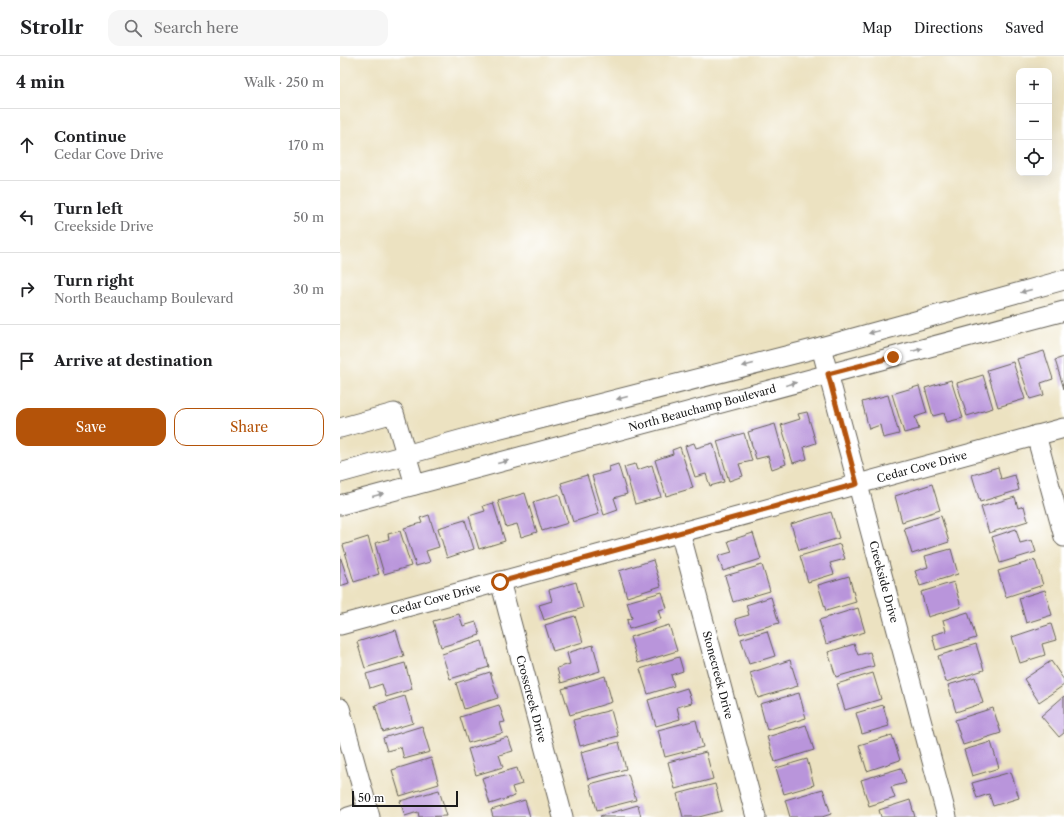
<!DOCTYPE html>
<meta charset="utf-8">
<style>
body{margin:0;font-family:"Libre Caslon Text",serif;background:#f6f6f6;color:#202124}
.controls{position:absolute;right:12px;top:12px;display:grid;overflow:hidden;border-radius:8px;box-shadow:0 4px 16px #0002}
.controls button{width:36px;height:36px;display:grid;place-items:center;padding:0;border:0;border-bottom:1px solid #e0e0e0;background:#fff;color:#202124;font:20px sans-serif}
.scale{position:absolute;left:12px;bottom:10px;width:106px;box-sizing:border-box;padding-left:4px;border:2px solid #1c1c1c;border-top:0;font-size:11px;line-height:14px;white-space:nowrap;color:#1c1c1c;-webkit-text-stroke:3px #fff;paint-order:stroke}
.stop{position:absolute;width:12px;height:12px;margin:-9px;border:3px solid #b45309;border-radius:50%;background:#fff}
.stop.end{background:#b45309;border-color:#fff;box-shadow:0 1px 4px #0008}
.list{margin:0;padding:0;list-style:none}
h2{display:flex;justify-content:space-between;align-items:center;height:52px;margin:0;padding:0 16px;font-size:17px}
h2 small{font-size:13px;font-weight:400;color:#757577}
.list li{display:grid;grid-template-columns:26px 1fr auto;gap:12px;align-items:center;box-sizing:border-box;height:72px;padding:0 16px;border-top:1px solid #e0e0e0}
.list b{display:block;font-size:15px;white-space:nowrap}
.list p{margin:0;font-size:13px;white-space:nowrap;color:#757577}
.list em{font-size:13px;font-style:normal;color:#757577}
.actions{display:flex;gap:8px;padding:12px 16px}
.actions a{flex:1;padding:9px 0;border:1px solid #b45309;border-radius:12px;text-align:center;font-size:14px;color:#b45309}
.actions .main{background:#b45309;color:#fff}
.icon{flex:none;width:22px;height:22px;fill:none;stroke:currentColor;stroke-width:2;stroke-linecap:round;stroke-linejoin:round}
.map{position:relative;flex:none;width:724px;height:761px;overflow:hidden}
header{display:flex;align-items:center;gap:24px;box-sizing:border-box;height:56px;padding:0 20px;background:#fff;border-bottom:1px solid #e0e0e0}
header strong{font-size:19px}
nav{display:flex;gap:22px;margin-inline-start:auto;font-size:14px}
.search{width:280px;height:36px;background:#f6f6f6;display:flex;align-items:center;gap:10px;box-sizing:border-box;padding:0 14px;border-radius:12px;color:#757577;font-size:15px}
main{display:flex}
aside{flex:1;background:#fff}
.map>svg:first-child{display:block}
</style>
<header>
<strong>Strollr</strong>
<div class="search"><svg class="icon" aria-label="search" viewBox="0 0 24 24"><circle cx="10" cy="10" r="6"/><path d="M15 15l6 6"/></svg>Search here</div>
<nav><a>Map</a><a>Directions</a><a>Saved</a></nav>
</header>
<main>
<aside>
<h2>4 min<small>Walk · 250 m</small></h2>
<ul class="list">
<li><svg class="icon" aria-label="ahead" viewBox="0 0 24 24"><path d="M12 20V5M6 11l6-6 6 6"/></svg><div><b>Continue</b><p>Cedar Cove Drive</p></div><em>170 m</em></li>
<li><svg class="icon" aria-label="left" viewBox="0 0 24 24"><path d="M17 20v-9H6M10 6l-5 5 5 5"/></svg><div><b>Turn left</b><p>Creekside Drive</p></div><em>50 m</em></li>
<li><svg class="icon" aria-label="right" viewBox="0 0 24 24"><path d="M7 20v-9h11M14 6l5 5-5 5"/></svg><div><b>Turn right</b><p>North Beauchamp Boulevard</p></div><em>30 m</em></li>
<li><svg class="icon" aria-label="arrive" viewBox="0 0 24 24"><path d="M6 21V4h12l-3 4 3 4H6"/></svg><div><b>Arrive at destination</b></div></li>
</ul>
<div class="actions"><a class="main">Save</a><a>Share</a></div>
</aside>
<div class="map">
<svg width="724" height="761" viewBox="0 0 724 761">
<rect width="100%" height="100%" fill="#fff"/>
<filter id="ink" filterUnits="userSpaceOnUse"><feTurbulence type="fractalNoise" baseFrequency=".025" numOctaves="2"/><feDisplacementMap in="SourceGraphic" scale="8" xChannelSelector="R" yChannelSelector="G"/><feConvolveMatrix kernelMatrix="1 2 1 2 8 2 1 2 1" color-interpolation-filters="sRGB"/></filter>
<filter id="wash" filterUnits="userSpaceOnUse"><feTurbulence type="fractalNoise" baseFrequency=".012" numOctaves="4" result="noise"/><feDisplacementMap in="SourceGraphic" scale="16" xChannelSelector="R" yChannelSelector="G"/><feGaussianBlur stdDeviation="0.9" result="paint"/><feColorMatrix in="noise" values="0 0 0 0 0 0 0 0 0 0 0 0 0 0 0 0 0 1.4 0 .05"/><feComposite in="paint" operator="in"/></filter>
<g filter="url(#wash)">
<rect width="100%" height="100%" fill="#ece2c1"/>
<g id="blocks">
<g fill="#b995db">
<path d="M 704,295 L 713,323 L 701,327 L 704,339 L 690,343 L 677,303 Z"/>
<path d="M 724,301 L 724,333 L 715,304 Z"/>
<path d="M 673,306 L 685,343 L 658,351 L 647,314 Z"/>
<path d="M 643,319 L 653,352 L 627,360 L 617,327 Z"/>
<path d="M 611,324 L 623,362 L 607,366 L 604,357 L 593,360 L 585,332 Z"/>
<path d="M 579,330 L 587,357 L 575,361 L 579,373 L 564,377 L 552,338 Z"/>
<path d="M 548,339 L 559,378 L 543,382 L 540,369 L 529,373 L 522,346 Z"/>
<path d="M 467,356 L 476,387 L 464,391 L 467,403 L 453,407 L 441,369 L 460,363 L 458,358 Z"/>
<path d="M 435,368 L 446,408 L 432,413 L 428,400 L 416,403 L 408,376 Z"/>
<path d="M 404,377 L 412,405 L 399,408 L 403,420 L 389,425 L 377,385 Z"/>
<path d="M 354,387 L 356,392 L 373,387 L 384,426 L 370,430 L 366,418 L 355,421 L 345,390 Z"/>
<path d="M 340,391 L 353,432 L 326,440 L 315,404 L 333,398 L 332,394 Z"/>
<path d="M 278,408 L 287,438 L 274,442 L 278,454 L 264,459 L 252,420 L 270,415 L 269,411 Z"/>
<path d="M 295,408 L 297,414 L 312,409 L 321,441 L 295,448 L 284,411 Z"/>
<path d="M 658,411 L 661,423 L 675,419 L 679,434 L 640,446 L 632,419 Z"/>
<path d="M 247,419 L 259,458 L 233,466 L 221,427 Z"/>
<path d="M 592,428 L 600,454 L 562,466 L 555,440 Z"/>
<path d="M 185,437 L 197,476 L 181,481 L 177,468 L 166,471 L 158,445 Z"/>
<path d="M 219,438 L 228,467 L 202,475 L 193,446 Z"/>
<path d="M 675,441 L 678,452 L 684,450 L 688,465 L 649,477 L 641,451 Z"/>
<path d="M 153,447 L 165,485 L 139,493 L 129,460 L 145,455 L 143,450 Z"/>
<path d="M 491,456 L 499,482 L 459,494 L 451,468 Z"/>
<path d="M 89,459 L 99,491 L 86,495 L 90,506 L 76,510 L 64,472 L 82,467 L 80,462 Z"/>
<path d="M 601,460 L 609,486 L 572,498 L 564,472 Z"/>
<path d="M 125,464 L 134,493 L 107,502 L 98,472 Z"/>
<path d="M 676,473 L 680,487 L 692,484 L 696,496 L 660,507 L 652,481 Z"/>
<path d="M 60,475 L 71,510 L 44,518 L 35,487 L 49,483 L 48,478 Z"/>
<path d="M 413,477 L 421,503 L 383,515 L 378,500 L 392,496 L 388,485 Z"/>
<path d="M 28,481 L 39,518 L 14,526 L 3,489 Z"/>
<path d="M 500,488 L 505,503 L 490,507 L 494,518 L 468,526 L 460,500 Z"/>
<path d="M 611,493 L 618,518 L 580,530 L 575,515 L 588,511 L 585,500 Z"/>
<path d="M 0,500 L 9,527 L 0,530 Z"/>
<path d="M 313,504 L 321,530 L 287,541 L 279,515 Z"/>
<path d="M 695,504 L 703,529 L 666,541 L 658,515 Z"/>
<path d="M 422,509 L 430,535 L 393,546 L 385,520 Z"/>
<path d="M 509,520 L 516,546 L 486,555 L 478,529 Z"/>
<path d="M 236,526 L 243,552 L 204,564 L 199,549 L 212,545 L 209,534 Z"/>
<path d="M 614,526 L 621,551 L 588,561 L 581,536 Z"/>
<path d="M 705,534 L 712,559 L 686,567 L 679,542 Z"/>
<path d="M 322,536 L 327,552 L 318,554 L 321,563 L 289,573 L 287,564 L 292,562 L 287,546 Z"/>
<path d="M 431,541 L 439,567 L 400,578 L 395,563 L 409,559 L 406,549 Z"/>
<path d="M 518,552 L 525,576 L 486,588 L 479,564 Z"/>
<path d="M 628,556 L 636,582 L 596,594 L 592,579 L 606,575 L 603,564 Z"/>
<path d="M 119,558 L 123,570 L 136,566 L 140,579 L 101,591 L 93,565 Z"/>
<path d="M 235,560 L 243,586 L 213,595 L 205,569 Z"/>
<path d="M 711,568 L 716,584 L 702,588 L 705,599 L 680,607 L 672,581 Z"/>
<path d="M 329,569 L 337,595 L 298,607 L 290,581 Z"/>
<path d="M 56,574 L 64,600 L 25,612 L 17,586 Z"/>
<path d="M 427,575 L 435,600 L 409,608 L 401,583 Z"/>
<path d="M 142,585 L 149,611 L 110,623 L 102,598 Z"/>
<path d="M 514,588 L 518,599 L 530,596 L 534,610 L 496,621 L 488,596 Z"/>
<path d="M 636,588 L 644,614 L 606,626 L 598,600 Z"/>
<path d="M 253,589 L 260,615 L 221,627 L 217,612 L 230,608 L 227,597 Z"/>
<path d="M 339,601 L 343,615 L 331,619 L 334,630 L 308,638 L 300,613 Z"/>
<path d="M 450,604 L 458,630 L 418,642 L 410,617 Z"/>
<path d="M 711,605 L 724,624 L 724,629 L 699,646 L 684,623 Z"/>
<path d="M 65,607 L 72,633 L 46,641 L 42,628 L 30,632 L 26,618 Z"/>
<path d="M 150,616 L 158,642 L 124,653 L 116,627 Z"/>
<path d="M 533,617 L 541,643 L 505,654 L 497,628 Z"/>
<path d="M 265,620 L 272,646 L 230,659 L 222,633 Z"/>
<path d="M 635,621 L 643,647 L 616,656 L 608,629 Z"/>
<path d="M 347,632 L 352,647 L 337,651 L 340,663 L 316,670 L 308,644 Z"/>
<path d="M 459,637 L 466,662 L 427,674 L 420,648 Z"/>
<path d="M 65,640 L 73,667 L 43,676 L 35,649 Z"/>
<path d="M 724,640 L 724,677 L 719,681 L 701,660 Z"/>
<path d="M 159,649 L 165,666 L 160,667 L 163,677 L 128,687 L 120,661 Z"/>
<path d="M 543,649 L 549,670 L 522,678 L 516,657 Z"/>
<path d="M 653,652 L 661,677 L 623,689 L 615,664 Z"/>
<path d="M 271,654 L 278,680 L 240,690 L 233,664 Z"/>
<path d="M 356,664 L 363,691 L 325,701 L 318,674 Z"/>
<path d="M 466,669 L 474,694 L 435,706 L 427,681 Z"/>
<path d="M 82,670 L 90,696 L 64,703 L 61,691 L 47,695 L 43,682 Z"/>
<path d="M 552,679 L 560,704 L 527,715 L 519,689 Z"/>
<path d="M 168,681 L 173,695 L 159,699 L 163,711 L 136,719 L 128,693 Z"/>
<path d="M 279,686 L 286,713 L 248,723 L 241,696 Z"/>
<path d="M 651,686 L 659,712 L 632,720 L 624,694 Z"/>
<path d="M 366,696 L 373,723 L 335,733 L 328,706 Z"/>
<path d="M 91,702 L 99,728 L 60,740 L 52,714 Z"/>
<path d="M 467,703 L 474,729 L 444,738 L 436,712 Z"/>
<path d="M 177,712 L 182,728 L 172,731 L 175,740 L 150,748 L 142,722 Z"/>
<path d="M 561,712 L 566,727 L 551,731 L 555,742 L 529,750 L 521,724 Z"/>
<path d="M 671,716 L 679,742 L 653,750 L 649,738 L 637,742 L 632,727 Z"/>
<path d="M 288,718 L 296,744 L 257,754 L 250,728 Z"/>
<path d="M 375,728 L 382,755 L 359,761 L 343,761 L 337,738 Z"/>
<path d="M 483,733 L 491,758 L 482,761 L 450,761 L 445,744 Z"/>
<path d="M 99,734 L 107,760 L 79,761 L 78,756 L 65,760 L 60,745 Z"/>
<path d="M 185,744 L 190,761 L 153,761 L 151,754 Z"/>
<path d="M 570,744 L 575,761 L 541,761 L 539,754 Z"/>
<path d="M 298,749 L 301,761 L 261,761 L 260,760 Z"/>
</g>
</g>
</g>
<g filter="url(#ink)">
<use href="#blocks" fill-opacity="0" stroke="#656156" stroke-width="1"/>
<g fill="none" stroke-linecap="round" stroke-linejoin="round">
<defs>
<g id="minor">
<path id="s1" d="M 481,291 L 607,761"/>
<path d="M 0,372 L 54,357 L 75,429"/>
<path d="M 696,379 L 724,481"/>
<path d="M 0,417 L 145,377 L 481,291 L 724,224"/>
<path id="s2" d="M 0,449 L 724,255"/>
<path id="s3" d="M 340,476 L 416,761"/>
<path id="s4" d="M 160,525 L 223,761"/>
<path id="s5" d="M 0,569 L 724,372"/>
<path d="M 0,652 L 30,761"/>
<path d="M 8,761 L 28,755"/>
</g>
</defs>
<use href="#minor" stroke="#656156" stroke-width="21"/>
<use href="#minor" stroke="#fff" stroke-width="19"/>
</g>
<defs><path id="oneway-solid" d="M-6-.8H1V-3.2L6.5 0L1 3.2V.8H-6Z"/></defs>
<g fill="#999">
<use href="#oneway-solid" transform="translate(686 235) rotate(165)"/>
<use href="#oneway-solid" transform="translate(534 276) rotate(165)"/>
<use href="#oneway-solid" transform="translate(577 294) rotate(-15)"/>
<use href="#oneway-solid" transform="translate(408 309) rotate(166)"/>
<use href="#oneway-solid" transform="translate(451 328) rotate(-15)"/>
<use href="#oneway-solid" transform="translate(282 342) rotate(166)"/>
<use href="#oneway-solid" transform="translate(163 406) rotate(-15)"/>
<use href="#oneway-solid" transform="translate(38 439) rotate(-14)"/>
</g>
</g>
<g fill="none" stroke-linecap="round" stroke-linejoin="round" filter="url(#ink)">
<path stroke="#b45309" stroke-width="5" d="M 160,526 L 517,428 L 488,318 L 553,301"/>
</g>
<g text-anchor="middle" stroke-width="4" stroke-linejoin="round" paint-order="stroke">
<g font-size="11" fill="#1c1c1c" stroke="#fff">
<text dy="4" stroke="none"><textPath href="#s2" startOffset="375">North Beauchamp Boulevard</textPath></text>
<text dy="4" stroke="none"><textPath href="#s5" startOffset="603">Cedar Cove Drive</textPath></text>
<text dy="4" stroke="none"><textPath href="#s1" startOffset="243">Creekside Drive</textPath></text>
<text dy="4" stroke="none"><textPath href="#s5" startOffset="99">Cedar Cove Drive</textPath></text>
<text dy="4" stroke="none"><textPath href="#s3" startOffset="148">Stonecreek Drive</textPath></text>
<text dy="4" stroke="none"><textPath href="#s4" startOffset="122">Crosscreek Drive</textPath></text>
</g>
</g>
</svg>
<div class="controls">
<button>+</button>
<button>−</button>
<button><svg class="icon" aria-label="locate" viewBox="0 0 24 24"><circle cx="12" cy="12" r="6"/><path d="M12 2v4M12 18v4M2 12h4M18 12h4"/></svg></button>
</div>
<div class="scale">50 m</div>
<div class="stop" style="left:160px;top:526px"></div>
<div class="stop end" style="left:553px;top:301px"></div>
</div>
</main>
